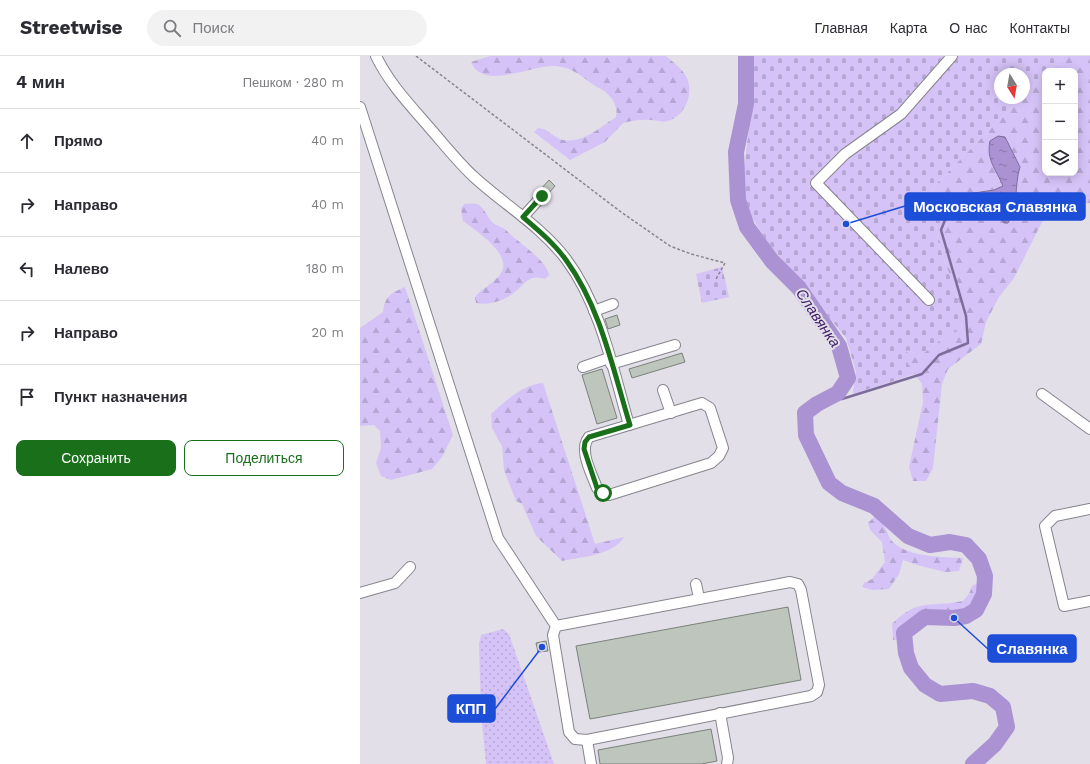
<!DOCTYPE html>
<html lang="ru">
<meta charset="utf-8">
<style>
body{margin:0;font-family:"Work Sans",sans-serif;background:#f2f2f3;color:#2b2b33}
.controls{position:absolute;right:12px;top:12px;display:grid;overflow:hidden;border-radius:8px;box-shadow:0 2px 10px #0003}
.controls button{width:36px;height:36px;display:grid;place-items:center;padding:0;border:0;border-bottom:1px solid #e1e1e2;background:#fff;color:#2b2b33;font:20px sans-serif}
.compass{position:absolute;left:634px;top:12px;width:36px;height:36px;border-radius:50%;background:#fff;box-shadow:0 2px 10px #0003;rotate:169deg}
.stop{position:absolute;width:12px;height:12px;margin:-9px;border:3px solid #1a701a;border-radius:50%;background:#fff}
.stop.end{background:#1a701a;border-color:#fff;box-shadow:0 1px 4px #0008}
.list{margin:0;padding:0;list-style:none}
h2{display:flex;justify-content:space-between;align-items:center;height:52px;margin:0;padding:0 16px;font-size:17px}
h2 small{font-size:13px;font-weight:400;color:#7c7c81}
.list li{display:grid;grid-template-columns:26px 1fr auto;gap:12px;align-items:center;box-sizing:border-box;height:64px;padding:0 16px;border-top:1px solid #e1e1e2}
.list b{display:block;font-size:15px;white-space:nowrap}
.list em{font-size:13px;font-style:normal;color:#7c7c81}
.actions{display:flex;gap:8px;padding:12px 16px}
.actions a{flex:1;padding:9px 0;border:1px solid #1a701a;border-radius:8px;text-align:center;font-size:14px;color:#1a701a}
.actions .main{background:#1a701a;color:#fff}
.icon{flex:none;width:22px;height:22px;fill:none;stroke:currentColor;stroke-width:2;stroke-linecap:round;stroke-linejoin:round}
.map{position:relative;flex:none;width:730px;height:708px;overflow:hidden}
header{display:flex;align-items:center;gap:24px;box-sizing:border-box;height:56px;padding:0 20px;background:#fff;border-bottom:1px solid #e1e1e2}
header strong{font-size:19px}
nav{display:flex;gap:22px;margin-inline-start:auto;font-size:14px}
.search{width:280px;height:36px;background:#f2f2f3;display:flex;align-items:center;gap:10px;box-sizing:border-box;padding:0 14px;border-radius:22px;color:#7c7c81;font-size:15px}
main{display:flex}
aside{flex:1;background:#fff}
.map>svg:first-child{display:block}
</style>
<header>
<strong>Streetwise</strong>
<div class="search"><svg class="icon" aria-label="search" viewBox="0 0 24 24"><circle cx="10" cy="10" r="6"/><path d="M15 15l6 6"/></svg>Поиск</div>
<nav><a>Главная</a><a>Карта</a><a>О нас</a><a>Контакты</a></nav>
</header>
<main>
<aside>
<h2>4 мин<small>Пешком · 280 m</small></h2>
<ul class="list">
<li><svg class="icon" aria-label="ahead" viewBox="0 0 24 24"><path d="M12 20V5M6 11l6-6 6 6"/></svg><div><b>Прямо</b></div><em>40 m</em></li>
<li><svg class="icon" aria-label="right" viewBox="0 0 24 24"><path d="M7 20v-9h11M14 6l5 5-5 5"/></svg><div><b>Направо</b></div><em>40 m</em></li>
<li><svg class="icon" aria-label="left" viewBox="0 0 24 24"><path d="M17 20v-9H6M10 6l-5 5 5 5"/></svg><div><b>Налево</b></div><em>180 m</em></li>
<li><svg class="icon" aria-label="right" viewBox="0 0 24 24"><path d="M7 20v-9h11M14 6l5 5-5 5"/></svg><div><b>Направо</b></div><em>20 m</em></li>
<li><svg class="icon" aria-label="arrive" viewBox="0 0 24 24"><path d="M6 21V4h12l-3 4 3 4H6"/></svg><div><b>Пункт назначения</b></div></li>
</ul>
<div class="actions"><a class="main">Сохранить</a><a>Поделиться</a></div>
</aside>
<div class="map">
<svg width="730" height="708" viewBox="0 0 730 708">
<defs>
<pattern id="grass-dots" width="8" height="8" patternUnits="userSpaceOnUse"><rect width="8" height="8" fill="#d5c3f7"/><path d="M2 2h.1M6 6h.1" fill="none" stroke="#b6a6d3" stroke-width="1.8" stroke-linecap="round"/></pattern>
<pattern id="forest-firs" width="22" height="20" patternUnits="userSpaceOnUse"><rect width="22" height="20" fill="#d5c3f7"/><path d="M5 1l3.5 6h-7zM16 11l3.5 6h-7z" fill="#b6a6d3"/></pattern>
<pattern id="cemetery-stones" width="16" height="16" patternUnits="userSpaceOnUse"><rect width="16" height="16" fill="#d5c3f7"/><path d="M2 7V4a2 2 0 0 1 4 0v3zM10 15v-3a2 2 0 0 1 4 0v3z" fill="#b6a6d3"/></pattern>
<pattern id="water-ripples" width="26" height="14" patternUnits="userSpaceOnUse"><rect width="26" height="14" fill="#aa92d3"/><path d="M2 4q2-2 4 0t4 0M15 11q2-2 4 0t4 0" fill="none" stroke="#8976aa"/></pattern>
</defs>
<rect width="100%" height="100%" fill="#e2dfe8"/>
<path fill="url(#grass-dots)" d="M 143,573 L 149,578 L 194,708 L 126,708 L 121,657 L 119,588 L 121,579 Z"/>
<g fill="url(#forest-firs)" fill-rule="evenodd">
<path d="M 130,0 L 306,0 C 314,7 322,12 327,22 C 334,38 325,60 308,65 C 302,67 297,64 290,64 C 281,63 271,65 263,67 L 245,86 L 210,104 L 174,76 L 178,72 C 188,73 191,79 200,83 C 221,90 240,71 256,61 C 259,49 250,38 239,32 C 221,22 218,13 196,10 C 172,8 123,36 111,6 Z"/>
<path d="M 703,0 L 730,0 L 730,147 L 703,151 L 682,166 L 654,222 L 639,241 L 626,266 L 621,288 L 588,313 L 582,328 L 573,412 L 566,425 L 553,425 L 549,411 L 563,346 L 562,328 L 542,300 L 548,294 L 560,300 L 579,285 L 601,273 L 603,258 L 578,186 L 572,132 L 661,42 L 664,42 L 664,39 L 685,18 L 685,117 L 715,117 L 715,15 L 688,15 ZM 645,81 L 660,111 L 656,122 L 657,138 L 651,163 L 644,167 L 629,149 L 611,143 L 588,159 L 619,135 L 634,134 L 643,130 L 639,119 Z"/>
<path d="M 104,148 C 108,148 113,147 117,148 C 124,151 128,162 133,167 C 137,170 143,171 147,175 C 158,187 186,203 189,219 L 185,223 C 169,218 166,227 155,236 C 146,244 128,250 116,247 L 115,241 C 121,233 131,229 138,221 C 158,201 116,175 103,165 L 101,153 Z"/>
<path d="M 45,231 L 93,379 L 82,401 L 72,413 L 31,424 L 21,420 L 16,407 L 21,392 L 20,375 L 14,369 L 0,370 L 0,272 L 23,256 C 25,240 31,237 45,231 Z"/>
<path d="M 183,327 L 235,488 L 264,481 C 254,499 221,501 202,505 L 176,480 L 162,448 L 156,445 L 144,414 L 142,390 L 132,372 L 131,358 C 146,345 163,328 183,327 Z"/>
<path d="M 515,460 C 528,469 526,480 534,487 C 549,501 584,501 603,502 L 599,515 L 585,516 L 557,509 L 543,504 L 539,518 L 529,533 L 512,534 L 502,531 L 504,527 L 512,523 L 525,506 L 522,486 L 510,474 L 508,467 Z"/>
<path d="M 618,527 L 620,536 L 612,550 L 596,558 L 575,556 L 555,561 L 542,574 L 542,583 L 533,584 L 532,568 C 559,541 570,552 603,545 L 609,538 L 612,530 Z"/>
</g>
<g fill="url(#cemetery-stones)">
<path d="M 389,0 L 703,0 L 688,15 L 685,15 L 685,18 L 664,39 L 664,18 L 640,18 L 640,42 L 661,42 L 572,132 L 578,186 L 603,258 L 601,273 L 579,285 L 560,300 L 548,294 L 543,300 L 555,318 L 493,338 L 496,316 L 486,282 L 406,184 L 386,152 L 383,120 L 391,56 Z"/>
<path d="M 362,211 L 369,241 L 342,247 L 336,218 Z"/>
</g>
<path fill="url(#water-ripples)" stroke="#7d6c9a" d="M 638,80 L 645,81 L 660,111 C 654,129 659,151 648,167 L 644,167 L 629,149 L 611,143 L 587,159 L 588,149 L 600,139 L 634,134 L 643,130 C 636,113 626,104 630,85 Z"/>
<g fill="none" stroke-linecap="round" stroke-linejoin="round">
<path stroke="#7d6c9a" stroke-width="2.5" d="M 472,340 L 482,343 L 562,318 L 579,299 L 608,287 L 606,260 L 581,174 L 587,159"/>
<path stroke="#aa92d3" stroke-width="16" d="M 386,0 L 386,48 L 376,96 L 378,144 L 387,171 L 412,205 L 439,232 L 479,290 L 488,322 L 478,337 L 457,348 L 445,357 L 446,379 L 469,427 L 482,437 L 514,450 L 548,480 L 570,489 L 590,486 L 606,489 L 619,503 L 625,520 L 624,538 L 616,554 L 606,560 L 594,562 L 565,561 L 544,577 L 546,597 L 551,612 L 565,629 L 580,638 L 613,635 L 630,640 L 643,651 L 647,671 L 635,688 L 613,708"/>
</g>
<g fill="#bec5bd" stroke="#7a817a">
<path d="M 189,124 L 195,130 L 188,138 L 184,134 L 180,134 Z"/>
<path d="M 257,259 L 260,269 L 248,273 L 245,263 Z"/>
<path d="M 322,297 L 325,306 L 272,322 L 269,313 Z"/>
<path d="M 242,313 L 257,362 L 237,368 L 222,319 Z"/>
<path d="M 428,551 L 441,624 L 230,663 L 216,590 Z"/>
<path d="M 186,585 L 188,595 L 178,596 L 176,587 Z"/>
<path d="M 351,673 L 357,705 L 341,708 L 240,708 L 238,694 Z"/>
</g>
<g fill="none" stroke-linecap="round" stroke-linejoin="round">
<defs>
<g id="minor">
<path d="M 16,0 C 29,27 49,48 68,70 C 83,87 97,105 113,120 C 143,148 180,169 206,203 C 241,250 253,314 269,369"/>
<path d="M 0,51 L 138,482 L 196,570 L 193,579 L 209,676 L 215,683 L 227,684 L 451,640 L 457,636 L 459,629 L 441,534 L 438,528 L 430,526 L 196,570"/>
<path d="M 163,161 L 182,140"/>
<path d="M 569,244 L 456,127 L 485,98 L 541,58 L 592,0"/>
<path d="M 234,255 L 253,248"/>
<path d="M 251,308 L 315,289"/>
<path d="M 223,311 L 249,302"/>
<path d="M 303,334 L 311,357"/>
<path d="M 682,338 L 730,373"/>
<path d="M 342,347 L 350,352 L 363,392 L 359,400 L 351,407 L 249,439 L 237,432 C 232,418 218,394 229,381 Z"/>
<path d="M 730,453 L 695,460 L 685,470 L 704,550 L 730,545"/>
<path d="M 336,528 L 339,542"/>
<path d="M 0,537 L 35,527 L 50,511"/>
<path d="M 360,657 L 368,702 L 367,708"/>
<path d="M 227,684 L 231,708"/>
</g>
</defs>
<use href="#minor" stroke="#86848c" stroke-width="12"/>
<path stroke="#88858c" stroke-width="1.5" stroke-dasharray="3 2" stroke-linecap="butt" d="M 56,0 L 261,156 L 310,190 L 331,198 L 365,207 L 356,223"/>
<use href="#minor" stroke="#fff" stroke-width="10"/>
</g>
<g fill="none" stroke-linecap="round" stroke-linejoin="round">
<path stroke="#1a701a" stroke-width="5" d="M 182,140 L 163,161 C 178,174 194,187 206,204 C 241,252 253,314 270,369 L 229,381 L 225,386 L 224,393 L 237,432 L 243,437"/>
</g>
<g text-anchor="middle" stroke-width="4" stroke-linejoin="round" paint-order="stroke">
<g font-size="15" font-style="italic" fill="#3e1a66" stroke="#e2dfe8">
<text transform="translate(458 262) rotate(56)" y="5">Славянка</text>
</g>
</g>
<path fill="none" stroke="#1d4ed8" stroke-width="1.5" d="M486 168L545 150M594 562L628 593M182 591L135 653"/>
<g fill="#1d4ed8" stroke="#e2dfe8" stroke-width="1.5">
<circle cx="486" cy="168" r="4"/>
<circle cx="594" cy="562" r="4"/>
<circle cx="182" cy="591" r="4"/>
</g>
<g fill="#1d4ed8" stroke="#1d4ed8" stroke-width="1.5">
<rect x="545" y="137" width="180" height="27" rx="4"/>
<rect x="628" y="579" width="88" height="27" rx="4"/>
<rect x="88" y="639" width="47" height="27" rx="4"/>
</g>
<g font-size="15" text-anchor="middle" font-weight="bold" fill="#fff">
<text x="635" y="156">Московская Славянка</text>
<text x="672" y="598">Славянка</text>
<text x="111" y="658">КПП</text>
</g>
</svg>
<div class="controls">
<button>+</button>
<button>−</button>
<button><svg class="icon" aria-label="layers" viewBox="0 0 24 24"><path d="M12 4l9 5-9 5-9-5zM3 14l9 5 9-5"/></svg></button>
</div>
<svg class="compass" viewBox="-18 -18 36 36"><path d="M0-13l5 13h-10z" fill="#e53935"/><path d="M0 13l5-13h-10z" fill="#7c7c81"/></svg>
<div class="stop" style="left:243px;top:437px"></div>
<div class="stop end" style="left:182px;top:140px"></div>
</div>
</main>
